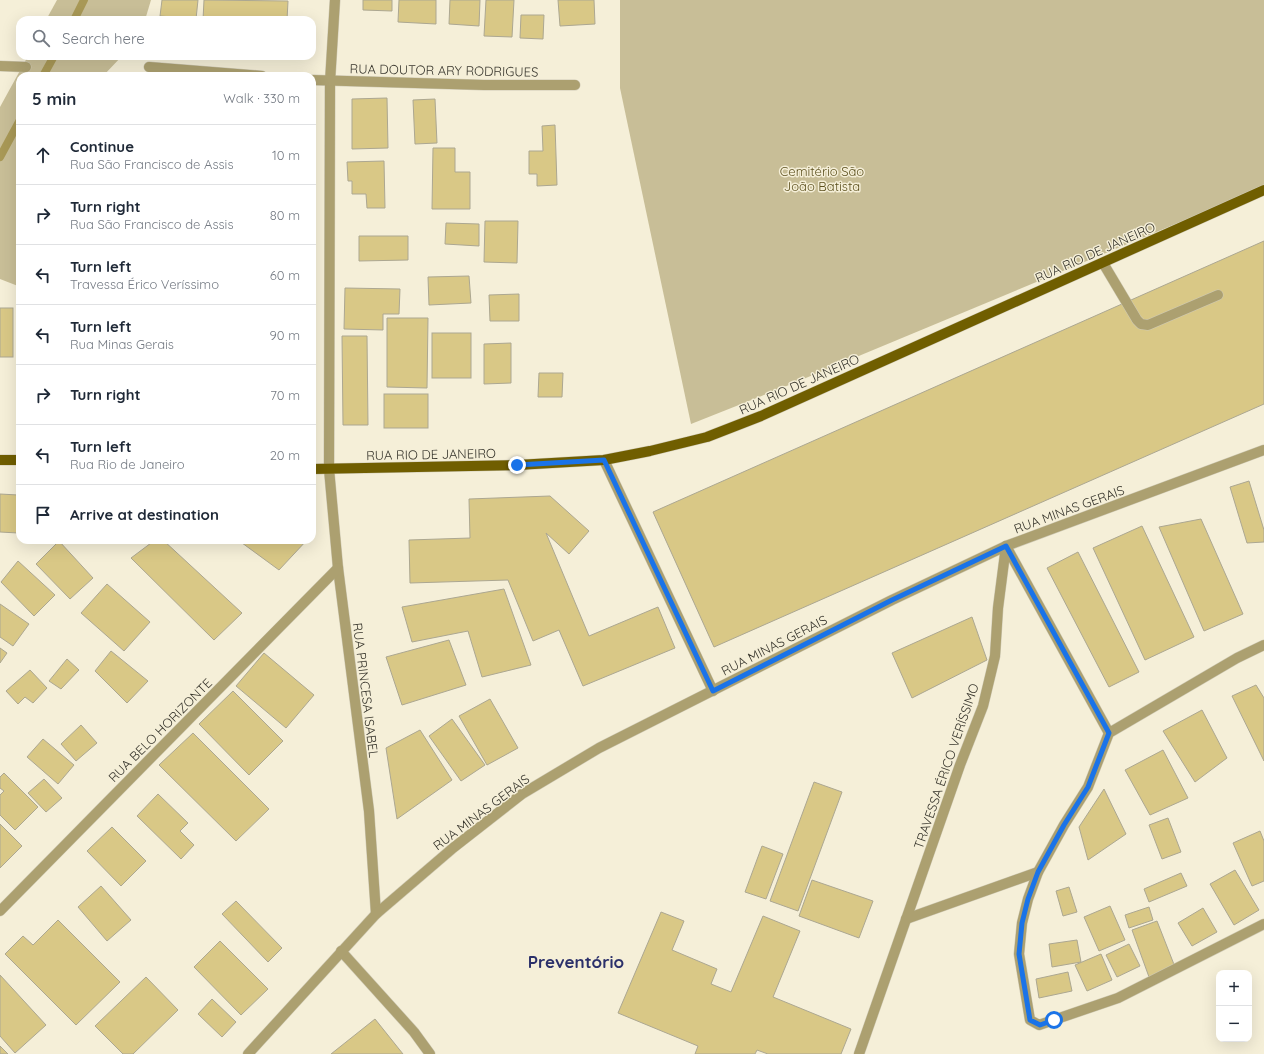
<!DOCTYPE html>
<meta charset="utf-8">
<style>
body{margin:0;font-family:Quicksand,sans-serif;background:#f2f2f3;color:#1f2937}
.controls{position:absolute;right:12px;bottom:12px;display:grid;overflow:hidden;border-radius:8px;box-shadow:0 4px 16px #0002}
.controls button{width:36px;height:36px;display:grid;place-items:center;padding:0;border:0;border-bottom:1px solid #e0e1e3;background:#fff;color:#1f2937;font:20px sans-serif}
.stop{position:absolute;width:12px;height:12px;margin:-9px;border:3px solid #1a73e8;border-radius:50%;background:#fff}
.stop.end{background:#1a73e8;border-color:#fff;box-shadow:0 1px 4px #0008}
.list{margin:0;padding:0;list-style:none}
h2{display:flex;justify-content:space-between;align-items:center;height:52px;margin:0;padding:0 16px;font-size:17px}
h2 small{font-size:13px;font-weight:400;color:#747a83}
.list li{display:grid;grid-template-columns:26px 1fr auto;gap:12px;align-items:center;box-sizing:border-box;height:60px;padding:0 16px;border-top:1px solid #e0e1e3}
.list b{display:block;font-size:15px;white-space:nowrap}
.list p{margin:0;font-size:13px;white-space:nowrap;color:#747a83}
.list em{font-size:13px;font-style:normal;color:#747a83}
.icon{flex:none;width:22px;height:22px;fill:none;stroke:currentColor;stroke-width:2;stroke-linecap:round;stroke-linejoin:round}
.map{position:relative;flex:none;width:1264px;height:1054px;overflow:hidden}
.search{position:absolute;background:#fff;box-shadow:0 4px 16px #0002;left:16px;top:16px;width:300px;height:44px;display:flex;align-items:center;gap:10px;box-sizing:border-box;padding:0 14px;border-radius:12px;color:#747a83;font-size:15px}
.panel{position:absolute;background:#fff;box-shadow:0 4px 16px #0002;left:16px;top:72px;width:300px;height:472px;border-radius:12px}
.map>svg:first-child{display:block}
</style>
<div class="map">
<svg width="1264" height="1054" viewBox="0 0 1264 1054">
<rect width="100%" height="100%" fill="#f5efd8"/>
<g fill="#c8be97">
<path d="M 57,0 L 151,0 L 145,20 L 46,20 Z"/>
<path d="M 620,0 L 1264,0 L 1264,185 L 1226,203 L 789,385 L 691,424 L 620,88 Z"/>
<path d="M 28,56 L 122,56 L 103,76 L 20,76 L 20,286 L 18,286 L 0,279 L 0,107 Z"/>
</g>
<g fill="none" stroke-linecap="round" stroke-linejoin="round">
<g stroke="#a89856" stroke-width="8">
<path d="M 74,20 L 84,0"/>
<path d="M 43,76 L 54,56"/>
<path d="M 0,157 L 20,120"/>
</g>
</g>
<g fill="#d9c886" stroke="#aca791">
<path d="M 162,0 L 198,0 L 196,19 L 160,16 Z"/>
<path d="M 204,0 L 288,1 L 287,20 L 203,20 Z"/>
<path d="M 363,0 L 392,0 L 392,11 L 363,10 Z"/>
<path d="M 399,0 L 436,0 L 436,24 L 398,22 Z"/>
<path d="M 450,0 L 480,0 L 479,26 L 449,24 Z"/>
<path d="M 486,0 L 514,0 L 512,37 L 484,36 Z"/>
<path d="M 558,0 L 594,0 L 595,24 L 560,26 Z"/>
<path d="M 521,15 L 544,15 L 543,39 L 520,38 Z"/>
<path d="M 387,98 L 388,148 L 352,149 L 352,99 Z"/>
<path d="M 435,99 L 437,143 L 415,144 L 413,100 Z"/>
<path d="M 555,125 L 557,185 L 537,186 L 537,174 L 529,174 L 529,151 L 543,151 L 542,126 Z"/>
<path d="M 433,148 L 455,148 L 455,172 L 470,172 L 470,209 L 432,209 Z"/>
<path d="M 384,161 L 385,208 L 367,208 L 366,194 L 352,194 L 352,181 L 348,181 L 347,162 Z"/>
<path d="M 485,221 L 518,221 L 517,263 L 484,262 Z"/>
<path d="M 446,223 L 479,224 L 479,246 L 445,244 Z"/>
<path d="M 359,236 L 408,236 L 408,260 L 359,261 Z"/>
<path d="M 1264,241 L 1264,404 L 714,647 L 653,512 Z"/>
<path d="M 469,276 L 471,303 L 429,305 L 428,277 Z"/>
<path d="M 345,288 L 400,289 L 399,314 L 383,314 L 383,330 L 344,329 Z"/>
<path d="M 519,294 L 519,321 L 490,321 L 489,295 Z"/>
<rect x="0" y="308" width="13" height="49"/>
<path d="M 387,318 L 428,318 L 427,388 L 387,387 Z"/>
<rect x="432" y="333" width="39" height="45"/>
<path d="M 342,336 L 367,336 L 368,425 L 343,425 Z"/>
<path d="M 511,343 L 511,383 L 484,384 L 484,344 Z"/>
<path d="M 539,373 L 563,373 L 562,397 L 538,397 Z"/>
<rect x="384" y="394" width="44" height="34"/>
<path d="M 312,480 L 315,480 L 315,532 L 312,535 Z"/>
<path d="M 1249,481 L 1264,530 L 1264,542 L 1247,543 L 1230,487 Z"/>
<path d="M 0,494 L 18,495 L 18,533 L 0,532 Z"/>
<path d="M 550,496 L 589,531 L 569,554 L 546,533 L 589,636 L 658,607 L 675,648 L 583,686 L 559,630 L 533,641 L 508,580 L 410,583 L 409,540 L 470,538 L 469,499 Z"/>
<path d="M 1201,519 L 1243,614 L 1204,631 L 1159,527 Z"/>
<path d="M 1142,526 L 1194,637 L 1145,660 L 1093,548 Z"/>
<path d="M 155,540 L 163,540 L 242,613 L 214,640 L 131,558 Z"/>
<path d="M 238,540 L 307,540 L 279,570 Z"/>
<path d="M 59,541 L 93,578 L 70,599 L 36,564 Z"/>
<path d="M 1078,552 L 1139,672 L 1109,687 L 1047,568 Z"/>
<path d="M 18,561 L 55,595 L 34,616 L 1,582 Z"/>
<path d="M 107,584 L 150,622 L 124,651 L 81,613 Z"/>
<path d="M 504,589 L 531,665 L 482,677 L 468,631 L 412,642 L 402,607 Z"/>
<path d="M 0,604 L 29,624 L 13,646 L 0,637 Z"/>
<path d="M 972,617 L 987,660 L 912,698 L 892,653 Z"/>
<path d="M 449,640 L 466,685 L 402,705 L 386,657 Z"/>
<path d="M 0,648 L 7,653 L 0,663 Z"/>
<path d="M 111,651 L 148,681 L 127,703 L 95,671 Z"/>
<path d="M 264,653 L 314,695 L 286,728 L 236,686 Z"/>
<path d="M 67,659 L 79,670 L 61,689 L 49,681 Z"/>
<path d="M 30,670 L 47,688 L 33,703 L 25,697 L 18,704 L 6,691 Z"/>
<path d="M 1256,685 L 1264,698 L 1264,761 L 1232,696 Z"/>
<path d="M 233,691 L 283,741 L 249,775 L 199,724 Z"/>
<path d="M 490,699 L 518,748 L 487,765 L 459,716 Z"/>
<path d="M 1202,710 L 1227,758 L 1195,782 L 1163,731 Z"/>
<path d="M 452,719 L 485,765 L 461,781 L 429,736 Z"/>
<path d="M 81,725 L 97,743 L 76,761 L 61,744 Z"/>
<path d="M 420,730 L 452,780 L 397,819 L 386,748 Z"/>
<path d="M 193,733 L 269,809 L 236,841 L 159,765 Z"/>
<path d="M 43,739 L 74,765 L 58,784 L 27,757 Z"/>
<path d="M 1163,750 L 1188,798 L 1150,815 L 1125,770 Z"/>
<path d="M 4,773 L 38,807 L 15,830 L 0,815 L 0,795 L 4,791 L 0,788 L 0,777 Z"/>
<path d="M 44,779 L 62,798 L 46,812 L 28,793 Z"/>
<path d="M 814,782 L 842,792 L 798,911 L 770,901 Z"/>
<path d="M 1104,789 L 1126,834 L 1088,860 L 1079,827 Z"/>
<path d="M 158,794 L 188,823 L 180,831 L 194,845 L 181,859 L 137,816 Z"/>
<path d="M 1168,818 L 1181,852 L 1162,859 L 1149,825 Z"/>
<path d="M 0,824 L 22,846 L 0,868 Z"/>
<path d="M 112,827 L 146,861 L 121,886 L 87,851 Z"/>
<path d="M 1260,831 L 1264,841 L 1264,881 L 1252,886 L 1233,843 Z"/>
<path d="M 762,846 L 783,854 L 766,899 L 745,892 Z"/>
<path d="M 1235,870 L 1259,910 L 1234,925 L 1210,884 Z"/>
<path d="M 1181,873 L 1187,886 L 1149,902 L 1144,889 Z"/>
<path d="M 812,880 L 873,901 L 859,938 L 799,916 Z"/>
<path d="M 101,886 L 131,920 L 107,941 L 78,907 Z"/>
<path d="M 1069,887 L 1077,912 L 1063,916 L 1056,891 Z"/>
<path d="M 236,901 L 282,948 L 268,962 L 222,914 Z"/>
<path d="M 1110,906 L 1125,940 L 1099,951 L 1084,917 Z"/>
<path d="M 1149,907 L 1153,920 L 1129,928 L 1125,915 Z"/>
<path d="M 1203,908 L 1217,932 L 1192,946 L 1178,923 Z"/>
<path d="M 661,912 L 684,921 L 672,950 L 717,969 L 711,984 L 731,992 L 763,916 L 800,931 L 773,997 L 851,1029 L 841,1054 L 768,1054 L 757,1050 L 755,1054 L 695,1054 L 698,1046 L 618,1013 Z"/>
<path d="M 58,920 L 120,982 L 76,1025 L 5,954 L 23,936 L 33,945 Z"/>
<path d="M 1157,921 L 1175,967 L 1149,977 L 1132,930 Z"/>
<path d="M 1077,940 L 1081,962 L 1052,967 L 1049,944 Z"/>
<path d="M 220,941 L 268,989 L 241,1015 L 194,967 Z"/>
<path d="M 1129,944 L 1140,966 L 1117,977 L 1106,955 Z"/>
<path d="M 1101,954 L 1112,980 L 1087,991 L 1075,965 Z"/>
<path d="M 1068,972 L 1072,991 L 1039,998 L 1036,979 Z"/>
<path d="M 0,975 L 46,1025 L 15,1053 L 0,1036 Z"/>
<path d="M 146,977 L 178,1010 L 133,1054 L 123,1054 L 95,1026 Z"/>
<path d="M 212,999 L 236,1022 L 222,1037 L 198,1014 Z"/>
<path d="M 375,1019 L 403,1054 L 331,1054 Z"/>
<path d="M 0,1046 L 8,1054 L 0,1054 Z"/>
</g>
<g fill="none" stroke-linecap="round" stroke-linejoin="round">
<defs>
<g id="minor">
<path d="M 335,0 L 330,82 L 329,469 L 338,568 L 369,811 L 376,914"/>
<path d="M 0,66 L 26,67"/>
<path d="M 149,67 L 262,76"/>
<path d="M 312,80 L 484,85 L 575,85"/>
<path d="M 1103,263 L 1137,320 L 1141,324 L 1148,325 L 1218,295"/>
<path d="M 604,460 L 713,691"/>
<path d="M 1006,546 L 1109,733"/>
<path d="M 1264,645 L 1237,658 L 1109,733 L 1088,787 L 1064,825 L 1038,872 L 1028,899 L 1022,923 L 1019,954 L 1030,1020 L 1039,1025 L 1118,998 L 1264,924"/>
<path d="M 0,911 L 338,568"/>
<path d="M 906,919 L 1038,872"/>
<path d="M 341,951 L 414,1032 L 430,1054"/>
<path d="M 248,1054 L 376,914 L 453,848 L 522,794 L 599,748 L 892,600 L 1006,546 L 1264,450"/>
<path d="M 859,1054 L 960,765 L 983,706 L 995,656 L 998,608 L 1006,546"/>
</g>
<g id="major">
<path d="M 0,460 L 20,460"/>
<path d="M 312,469 L 517,465 L 604,460 L 650,451 L 707,437 L 761,416 L 1264,190"/>
</g>
</defs>
<use href="#minor" stroke="#cfcab6" stroke-width="11"/>
<use href="#major" stroke="#cfcab6" stroke-width="11"/>
<use href="#minor" stroke="#aca070" stroke-width="10"/>
<use href="#major" stroke="#705e00" stroke-width="10"/>
</g>
<g fill="none" stroke-linecap="round" stroke-linejoin="round">
<path stroke="#1a73e8" stroke-width="5" d="M 517,465 L 604,460 L 713,691 L 892,600 L 1006,546 L 1109,733 L 1088,787 L 1064,825 L 1038,872 L 1028,899 L 1022,923 L 1019,954 L 1030,1020 L 1040,1025 L 1054,1020"/>
</g>
<g text-anchor="middle" stroke-width="3" stroke-linejoin="round" paint-order="stroke">
<g font-size="13" fill="#37352c" stroke="#f5efd8">
<text transform="translate(444 70) rotate(1)" y="5">RUA DOUTOR ARY RODRIGUES</text>
<text transform="translate(1095 252) rotate(-24)" y="5">RUA RIO DE JANEIRO</text>
<text transform="translate(799 384) rotate(-24)" y="5">RUA RIO DE JANEIRO</text>
<text transform="translate(431 454) rotate(-1)" y="5">RUA RIO DE JANEIRO</text>
<text transform="translate(1069 509) rotate(-20)" y="5">RUA MINAS GERAIS</text>
<text transform="translate(774 645) rotate(-27)" y="5">RUA MINAS GERAIS</text>
<text transform="translate(366 690) rotate(83)" y="5">RUA PRINCESA ISABEL</text>
<text transform="translate(160 730) rotate(-45)" y="5">RUA BELO HORIZONTE</text>
<text transform="translate(946 766) rotate(-71)" y="5">TRAVESSA ÉRICO VERÍSSIMO</text>
<text transform="translate(481 812) rotate(-37)" y="5">RUA MINAS GERAIS</text>
</g>
<g font-size="13" fill="#5c501e" stroke="#f5efd8">
<text x="822" y="176">Cemitério São<tspan x="822" dy="15">João Batista</tspan></text>
</g>
<g font-size="17" font-weight="bold" fill="#2b306a" stroke="#f5efd8">
<text x="576" y="968">Preventório</text>
</g>
</g>
</svg>
<div class="controls">
<button>+</button>
<button>−</button>
</div>
<div class="stop" style="left:1054px;top:1020px"></div>
<div class="stop end" style="left:517px;top:465px"></div>
<div class="search"><svg class="icon" aria-label="search" viewBox="0 0 24 24"><circle cx="10" cy="10" r="6"/><path d="M15 15l6 6"/></svg>Search here</div>
<section class="panel">
<h2>5 min<small>Walk · 330 m</small></h2>
<ul class="list">
<li><svg class="icon" aria-label="ahead" viewBox="0 0 24 24"><path d="M12 20V5M6 11l6-6 6 6"/></svg><div><b>Continue</b><p>Rua São Francisco de Assis</p></div><em>10 m</em></li>
<li><svg class="icon" aria-label="right" viewBox="0 0 24 24"><path d="M7 20v-9h11M14 6l5 5-5 5"/></svg><div><b>Turn right</b><p>Rua São Francisco de Assis</p></div><em>80 m</em></li>
<li><svg class="icon" aria-label="left" viewBox="0 0 24 24"><path d="M17 20v-9H6M10 6l-5 5 5 5"/></svg><div><b>Turn left</b><p>Travessa Érico Veríssimo</p></div><em>60 m</em></li>
<li><svg class="icon" aria-label="left" viewBox="0 0 24 24"><path d="M17 20v-9H6M10 6l-5 5 5 5"/></svg><div><b>Turn left</b><p>Rua Minas Gerais</p></div><em>90 m</em></li>
<li><svg class="icon" aria-label="right" viewBox="0 0 24 24"><path d="M7 20v-9h11M14 6l5 5-5 5"/></svg><div><b>Turn right</b></div><em>70 m</em></li>
<li><svg class="icon" aria-label="left" viewBox="0 0 24 24"><path d="M17 20v-9H6M10 6l-5 5 5 5"/></svg><div><b>Turn left</b><p>Rua Rio de Janeiro</p></div><em>20 m</em></li>
<li><svg class="icon" aria-label="arrive" viewBox="0 0 24 24"><path d="M6 21V4h12l-3 4 3 4H6"/></svg><div><b>Arrive at destination</b></div></li>
</ul>
</section>
</div>
